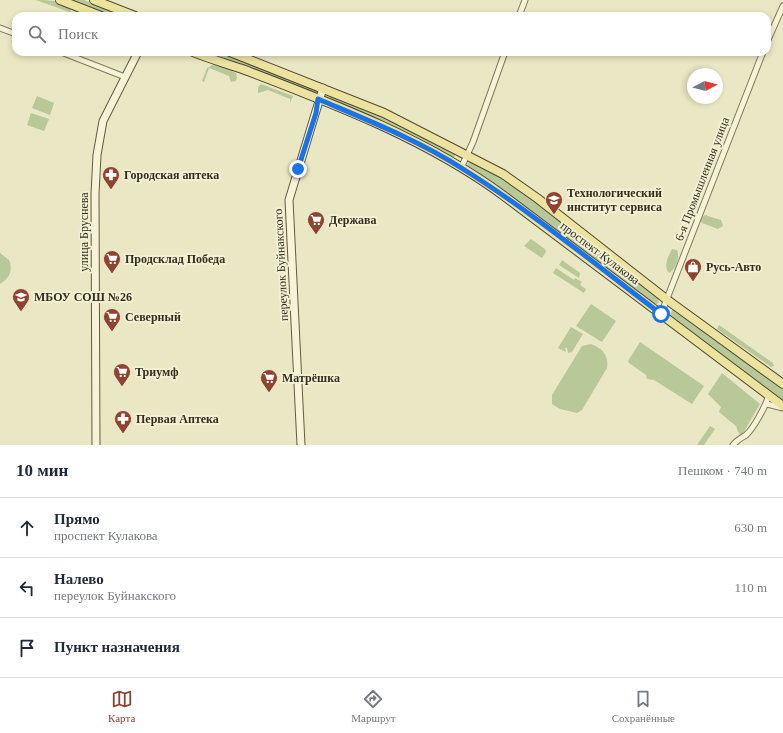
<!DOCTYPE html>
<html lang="ru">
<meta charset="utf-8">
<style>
body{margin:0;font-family:"Times New Roman",serif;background:#f6f6f7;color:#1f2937}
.compass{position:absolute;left:687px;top:68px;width:36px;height:36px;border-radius:50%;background:#fff;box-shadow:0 2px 6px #0003;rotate:83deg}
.stop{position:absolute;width:12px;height:12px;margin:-9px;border:3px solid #1a73e8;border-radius:50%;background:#fff}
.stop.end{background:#1a73e8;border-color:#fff;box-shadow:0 1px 4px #0008}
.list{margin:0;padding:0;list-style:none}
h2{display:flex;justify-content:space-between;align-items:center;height:52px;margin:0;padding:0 16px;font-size:17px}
h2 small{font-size:13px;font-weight:400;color:#747a83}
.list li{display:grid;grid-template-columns:26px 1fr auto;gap:12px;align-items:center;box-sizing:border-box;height:60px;padding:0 16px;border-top:1px solid #e0e1e3}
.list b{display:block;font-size:15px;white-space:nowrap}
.list p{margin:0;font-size:13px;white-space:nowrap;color:#747a83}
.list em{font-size:13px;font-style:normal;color:#747a83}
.icon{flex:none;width:22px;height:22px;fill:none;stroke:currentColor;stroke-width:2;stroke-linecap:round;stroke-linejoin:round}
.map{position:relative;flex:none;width:783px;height:445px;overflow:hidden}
.search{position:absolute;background:#fff;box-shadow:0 2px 6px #0003;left:12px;right:12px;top:12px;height:44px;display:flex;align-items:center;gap:10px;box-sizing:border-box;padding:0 14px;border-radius:12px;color:#747a83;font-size:15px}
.sheet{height:232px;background:#fff}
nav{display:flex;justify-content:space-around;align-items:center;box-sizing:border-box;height:56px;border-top:1px solid #e0e1e3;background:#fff;font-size:11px;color:#747a83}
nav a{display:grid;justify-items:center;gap:2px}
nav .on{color:#8e4431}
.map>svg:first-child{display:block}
</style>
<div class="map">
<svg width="783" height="445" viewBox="0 0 783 445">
<rect width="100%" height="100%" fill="#eae7c4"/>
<g fill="#b8c899">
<path d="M 36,0 C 48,0 67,0 72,13 Z"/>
<path d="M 69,0 L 84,0 L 125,16 L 110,16 Z"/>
<path d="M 209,52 L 223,52 L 316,89 L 317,93 L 315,94 Z"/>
<path d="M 214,64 L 236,73 L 237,77 L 236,81 L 231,82 L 229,76 L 209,68 L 204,82 L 202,81 L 207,68 Z"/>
<path d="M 261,84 L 293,96 L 290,103 L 290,99 L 268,90 L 258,93 L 258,87 Z"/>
<path d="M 331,95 L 372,111 L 455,154 L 455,156 L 452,158 L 329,99 Z"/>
<path d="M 37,96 L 54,103 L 50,115 L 32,108 Z"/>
<path d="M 31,113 L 49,119 L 44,131 L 27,125 Z"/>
<path d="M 471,162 L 504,179 L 523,192 L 658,298 L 659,302 L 657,304 L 652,303 L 467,167 L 468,163 Z"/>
<path d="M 705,215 L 721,220 L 723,226 L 718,229 L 702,223 L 700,219 Z"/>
<path d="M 531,239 L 545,249 L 546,252 L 542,258 L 524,246 Z"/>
<path d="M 672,249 L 677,250 C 680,257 676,269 669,273 C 663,267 668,256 672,249 Z"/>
<path d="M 0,253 L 9,260 C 13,270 10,278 0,284 Z"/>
<path d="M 562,260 L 580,273 L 579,278 L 559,265 Z"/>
<path d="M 556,268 L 574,280 L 575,278 L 582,282 L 580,285 L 586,289 L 584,293 L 553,273 Z"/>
<path d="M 591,304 L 616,321 L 602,342 L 576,326 Z"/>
<path d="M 672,310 L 675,310 L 783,388 L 783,400 L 670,315 Z"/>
<path d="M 719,325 L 773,363 L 774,366 L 771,367 L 717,329 Z"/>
<path d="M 571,327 L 583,334 L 572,352 L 568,353 L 567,348 L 565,348 L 566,352 L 558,348 Z"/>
<path d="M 640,342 L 704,386 L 692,404 L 654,380 L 647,379 L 646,375 L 629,363 L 628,361 Z"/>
<path d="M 591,344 C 603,349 609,355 607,368 L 582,410 L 577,413 L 560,409 L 552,404 L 552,395 L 582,346 Z"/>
<path d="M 722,373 L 760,404 L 742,435 L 738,432 L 736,426 L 719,412 L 721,407 L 708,394 Z"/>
<path d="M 710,426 L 715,429 L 704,445 L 697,445 Z"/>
</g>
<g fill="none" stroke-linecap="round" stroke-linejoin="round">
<defs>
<g id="street">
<path d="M 519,16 L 525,0"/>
<path d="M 0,28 L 16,34"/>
<path d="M 767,42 L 783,6"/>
<path d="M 61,52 L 125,77"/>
<path d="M 461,168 L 473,142 L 505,52"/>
<path d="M 661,314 L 763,52"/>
<path d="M 767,404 L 783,408"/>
<path d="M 733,445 C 737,440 741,438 746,435 C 754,428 766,405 769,395"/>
</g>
<g id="secondary">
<path d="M 96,445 L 95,194 L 97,155 L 103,121 L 138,52"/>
<path d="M 301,445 L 289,200 L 323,88"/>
</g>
<g id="primary">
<path d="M 60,0 L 101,16"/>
<path d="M 94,0 L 135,16"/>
<path d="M 193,52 C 210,59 228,64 245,70 C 334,104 427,139 504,196 L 783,406"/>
<path d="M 230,52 L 384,113 L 503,174 L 537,198 L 666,299 L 783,384"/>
</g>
</defs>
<use href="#street" stroke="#84795c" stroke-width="7"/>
<use href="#secondary" stroke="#655a3f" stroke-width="9"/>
<use href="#primary" stroke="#524730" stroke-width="10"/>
<use href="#street" stroke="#f6f3d7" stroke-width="5"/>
<use href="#secondary" stroke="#f6f3d7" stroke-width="7"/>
<use href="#primary" stroke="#ebe39f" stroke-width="8"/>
</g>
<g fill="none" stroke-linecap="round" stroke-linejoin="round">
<path stroke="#1a73e8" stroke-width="5" d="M 298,169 L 316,113 L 318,99 C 367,120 418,140 463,169 C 532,212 596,265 661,314"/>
</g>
<defs>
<symbol id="pharmacy-pin" viewBox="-11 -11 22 30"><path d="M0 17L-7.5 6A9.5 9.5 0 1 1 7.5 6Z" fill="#8e4431" stroke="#f2f0d3"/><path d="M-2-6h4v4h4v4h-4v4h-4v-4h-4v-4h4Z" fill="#fff"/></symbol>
<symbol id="university-pin" viewBox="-11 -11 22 30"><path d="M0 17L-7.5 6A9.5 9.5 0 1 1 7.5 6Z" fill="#8e4431" stroke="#f2f0d3"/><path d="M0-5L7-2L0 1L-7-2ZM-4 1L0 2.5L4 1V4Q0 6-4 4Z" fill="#fff"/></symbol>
<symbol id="supermarket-pin" viewBox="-11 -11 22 30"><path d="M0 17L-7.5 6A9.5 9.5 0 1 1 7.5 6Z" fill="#8e4431" stroke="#f2f0d3"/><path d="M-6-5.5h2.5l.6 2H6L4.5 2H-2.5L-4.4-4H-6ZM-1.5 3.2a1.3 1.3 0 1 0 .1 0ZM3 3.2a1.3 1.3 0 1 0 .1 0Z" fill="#fff"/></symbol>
<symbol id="shop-pin" viewBox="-11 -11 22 30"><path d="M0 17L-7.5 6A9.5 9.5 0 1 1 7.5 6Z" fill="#8e4431" stroke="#f2f0d3"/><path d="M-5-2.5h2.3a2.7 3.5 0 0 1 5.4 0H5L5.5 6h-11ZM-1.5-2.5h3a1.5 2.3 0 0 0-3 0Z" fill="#fff"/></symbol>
<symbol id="school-pin" viewBox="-11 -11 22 30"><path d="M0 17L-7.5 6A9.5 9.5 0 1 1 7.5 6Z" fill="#8e4431" stroke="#f2f0d3"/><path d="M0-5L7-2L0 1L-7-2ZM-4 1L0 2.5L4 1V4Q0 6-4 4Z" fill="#fff"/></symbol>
</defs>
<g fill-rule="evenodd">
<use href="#pharmacy-pin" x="101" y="165" width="20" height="27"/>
<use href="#university-pin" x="544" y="190" width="20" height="27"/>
<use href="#supermarket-pin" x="306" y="210" width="20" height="27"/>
<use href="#supermarket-pin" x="102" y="249" width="20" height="27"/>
<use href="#shop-pin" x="683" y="257" width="20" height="27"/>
<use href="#school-pin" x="11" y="287" width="20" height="27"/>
<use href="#supermarket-pin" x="102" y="307" width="20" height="27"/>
<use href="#supermarket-pin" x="112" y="362" width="20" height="27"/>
<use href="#supermarket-pin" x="259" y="368" width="20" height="27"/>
<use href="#pharmacy-pin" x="113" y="409" width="20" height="27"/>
</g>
<g text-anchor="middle" stroke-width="4" stroke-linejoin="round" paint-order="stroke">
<g font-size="12" font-weight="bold" fill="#352e1f" stroke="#f2f0d3" text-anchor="start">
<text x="124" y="179">Городская аптека</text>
<text x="567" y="197">Технологический<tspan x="567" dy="14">институт сервиса</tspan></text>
<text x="329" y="224">Держава</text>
<text x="125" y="263">Продсклад Победа</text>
<text x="706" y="271">Русь-Авто</text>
<text x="34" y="301">МБОУ СОШ №26</text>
<text x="125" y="321">Северный</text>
<text x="135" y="376">Триумф</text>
<text x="282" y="382">Матрёшка</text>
<text x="136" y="423">Первая Аптека</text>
</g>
<g font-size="12" fill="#352e1f" stroke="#f2f0d3">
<text transform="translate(702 179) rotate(-69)" y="4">6-я Промышленная улица</text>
<text transform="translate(84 232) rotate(-90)" y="4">улица Бруснева</text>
<text transform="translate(600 253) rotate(37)" y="4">проспект Кулакова</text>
<text transform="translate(281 265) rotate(-93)" y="4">переулок Буйнакского</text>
</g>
</g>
</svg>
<svg class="compass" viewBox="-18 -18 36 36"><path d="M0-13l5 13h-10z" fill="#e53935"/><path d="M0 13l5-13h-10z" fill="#747a83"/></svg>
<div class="stop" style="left:661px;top:314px"></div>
<div class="stop end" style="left:298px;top:169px"></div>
<div class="search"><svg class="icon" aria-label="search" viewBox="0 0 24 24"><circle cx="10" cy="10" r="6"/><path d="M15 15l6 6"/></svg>Поиск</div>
</div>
<section class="sheet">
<h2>10 мин<small>Пешком · 740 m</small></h2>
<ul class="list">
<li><svg class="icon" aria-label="ahead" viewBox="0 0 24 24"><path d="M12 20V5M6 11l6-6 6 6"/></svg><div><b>Прямо</b><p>проспект Кулакова</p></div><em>630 m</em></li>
<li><svg class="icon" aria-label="left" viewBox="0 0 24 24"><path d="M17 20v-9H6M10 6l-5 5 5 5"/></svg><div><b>Налево</b><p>переулок Буйнакского</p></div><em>110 m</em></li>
<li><svg class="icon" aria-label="arrive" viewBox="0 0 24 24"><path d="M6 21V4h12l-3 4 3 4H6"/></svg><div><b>Пункт назначения</b></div></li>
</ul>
</section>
<nav>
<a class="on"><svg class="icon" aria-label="map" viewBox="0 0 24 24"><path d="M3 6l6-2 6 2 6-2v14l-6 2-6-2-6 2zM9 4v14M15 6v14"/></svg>Карта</a>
<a><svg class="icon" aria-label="directions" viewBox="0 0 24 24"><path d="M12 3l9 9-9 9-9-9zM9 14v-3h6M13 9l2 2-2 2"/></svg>Маршрут</a>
<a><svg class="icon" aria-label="saved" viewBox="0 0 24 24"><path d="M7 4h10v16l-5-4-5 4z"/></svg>Сохранённые</a>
</nav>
